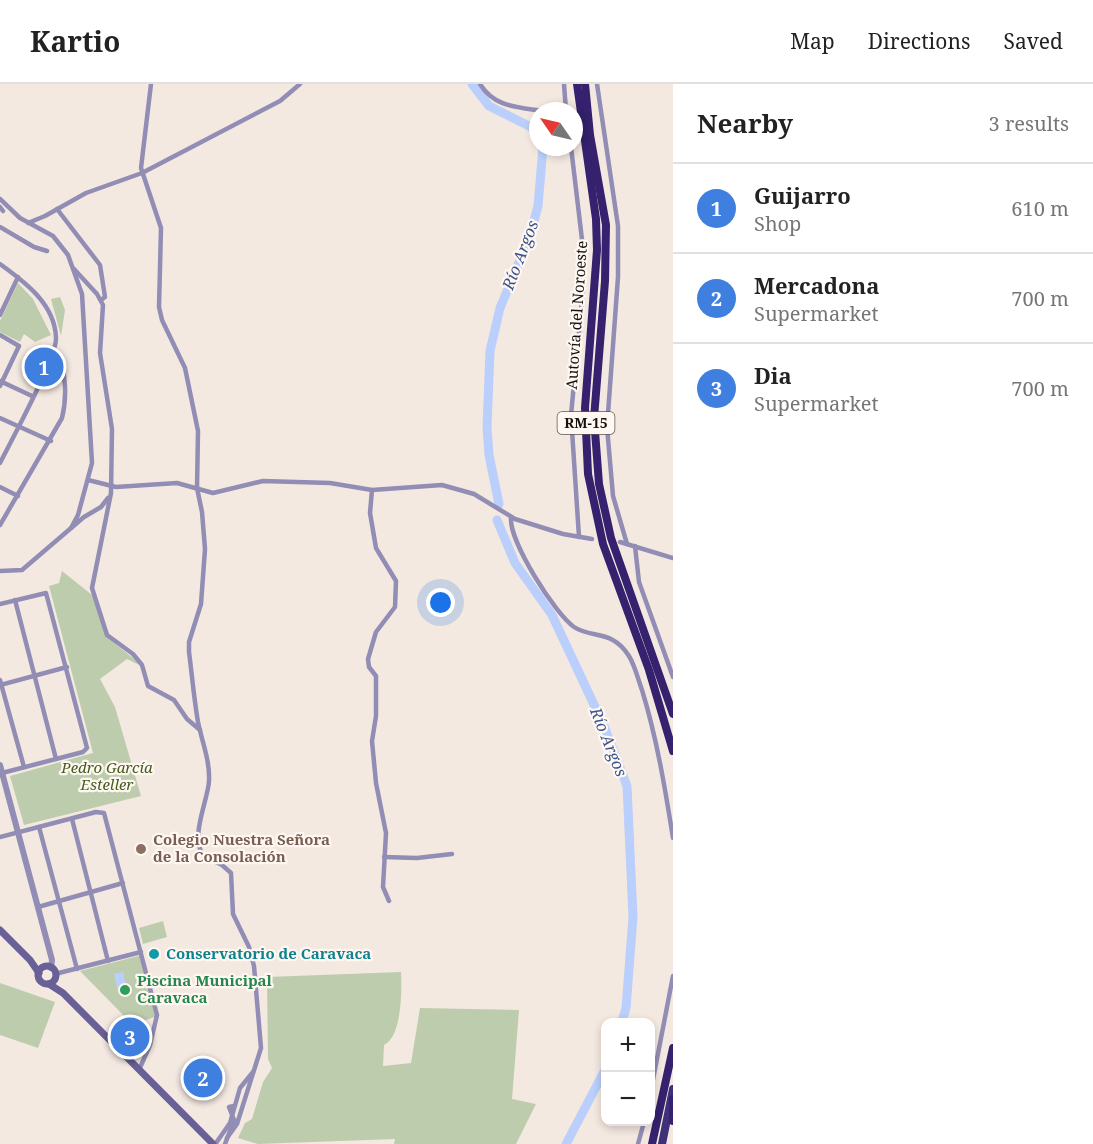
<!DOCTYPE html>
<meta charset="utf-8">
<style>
body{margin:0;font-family:"Noto Serif",serif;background:#f2f2f2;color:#222}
.controls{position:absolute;right:18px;bottom:18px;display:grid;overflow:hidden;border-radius:12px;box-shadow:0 3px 9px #0003}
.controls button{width:54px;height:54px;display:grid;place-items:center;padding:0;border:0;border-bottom:2px solid #e0e0e0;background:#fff;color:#222;font:30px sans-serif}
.compass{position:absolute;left:529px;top:18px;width:54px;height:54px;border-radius:50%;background:#fff;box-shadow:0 3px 9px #0003;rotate:304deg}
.you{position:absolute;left:441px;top:519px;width:21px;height:21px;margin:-15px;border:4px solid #fff;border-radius:50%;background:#1a73e8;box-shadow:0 0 0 9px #1a73e833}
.badge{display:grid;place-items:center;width:39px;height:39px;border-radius:50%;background:#686700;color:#fff;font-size:20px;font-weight:700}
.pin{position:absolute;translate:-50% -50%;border:3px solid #fff;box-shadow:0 2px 6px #0006}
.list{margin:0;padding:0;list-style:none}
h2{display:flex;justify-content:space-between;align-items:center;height:78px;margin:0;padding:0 24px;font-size:26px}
h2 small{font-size:20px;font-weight:400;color:#767676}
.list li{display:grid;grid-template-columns:39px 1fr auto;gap:18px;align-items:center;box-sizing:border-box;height:90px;padding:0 24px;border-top:2px solid #e0e0e0}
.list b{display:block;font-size:22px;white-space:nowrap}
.list p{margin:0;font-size:20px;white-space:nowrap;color:#767676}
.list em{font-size:20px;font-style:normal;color:#767676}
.map{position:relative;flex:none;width:673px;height:1060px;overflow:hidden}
header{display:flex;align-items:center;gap:36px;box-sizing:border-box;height:84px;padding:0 30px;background:#fff;border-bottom:2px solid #e0e0e0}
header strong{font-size:28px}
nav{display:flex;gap:33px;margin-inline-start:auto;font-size:21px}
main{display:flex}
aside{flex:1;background:#fff}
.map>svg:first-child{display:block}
</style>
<header>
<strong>Kartio</strong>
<nav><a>Map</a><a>Directions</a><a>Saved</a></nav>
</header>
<main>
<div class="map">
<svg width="673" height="1060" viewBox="0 0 673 1060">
<rect width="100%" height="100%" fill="#f4e9e1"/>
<g fill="#bdccac">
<path d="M 18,199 L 33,215 L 51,251 L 35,258 L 24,250 L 20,258 L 0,248 L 0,237 Z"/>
<path d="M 60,213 L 65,226 L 61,252 L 51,215 Z"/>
<path d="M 62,487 L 92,511 L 109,555 L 138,578 L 137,580 L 127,575 L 100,595 L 115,623 L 141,712 L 24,741 L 10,692 L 93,669 L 49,502 L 59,499 Z"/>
<path d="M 163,837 L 167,853 L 143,860 L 139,844 Z"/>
<path d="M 142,871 L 157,932 L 133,941 L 80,887 Z"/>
<path d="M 401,888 C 402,905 402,953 384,961 L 383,982 L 411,979 L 420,924 L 519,926 L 512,1015 L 536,1020 L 516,1060 L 394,1060 L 395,1055 L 258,1060 L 238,1054 L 245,1039 L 252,1035 L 263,998 L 272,984 L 268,975 L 267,893 Z"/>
<path d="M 0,899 L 55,918 L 38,964 L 0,951 Z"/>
</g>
<path fill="#bacffb" d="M 123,888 L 127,906 L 118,908 L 114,890 Z"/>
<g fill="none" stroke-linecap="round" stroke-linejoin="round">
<g stroke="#bacffb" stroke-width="9">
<path d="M 472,0 L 489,22 L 531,43 L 538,52"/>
<path d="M 499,420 L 489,371 L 487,343 L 490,267 L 500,224 L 530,152 L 538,122 L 543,63"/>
<path d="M 497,436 L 515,479 L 552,531 L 604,642 L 627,702 L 633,833 L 626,924 L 622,938"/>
<path d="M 566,1060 L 606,984"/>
</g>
<g stroke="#928db4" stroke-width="4.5">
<path d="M 151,0 L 141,84 L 161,144 L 159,223 L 162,236 L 185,284 L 198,347 L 197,404 L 202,428 L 205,465 L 201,520 L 189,558 L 189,568 C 192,591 194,615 198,638 C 202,658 210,676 209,697 C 208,717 188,756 205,773 L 222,781 L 231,789 L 233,830 L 249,863 L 254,882 L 261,964 L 237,1040 L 227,1054"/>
<path d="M 480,0 C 494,23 517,23 542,27"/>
<path d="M 564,0 L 566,27"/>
<path d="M 597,0 L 618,142 L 618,193 L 607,343 L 613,412 L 627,460"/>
<path d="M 571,63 L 583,164 L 583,206 L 571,331 L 579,453"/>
<path d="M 0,115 L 20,134 L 53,152 L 68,171 L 82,210 L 92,379 L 78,431 L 71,444"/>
<path d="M 0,123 L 3,127"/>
<path d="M 57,125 L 100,181 L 105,213 L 101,216"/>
<path d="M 28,139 L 45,132 L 86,109 L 142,89 L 280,17 L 300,0"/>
<path d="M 0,143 L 34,163 L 47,167"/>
<path d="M 0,180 C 25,198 55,220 56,254 C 57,273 11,357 0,379"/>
<path d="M 74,185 L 97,210 L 103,221 L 100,269 L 112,345 L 111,409 L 92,504 L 107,551 L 133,570 L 142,581 L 148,602 L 174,616 L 187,635 L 200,646"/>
<path d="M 0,231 L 18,193"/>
<path d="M 0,251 L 19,262 L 0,302"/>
<path d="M 0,297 L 32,312"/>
<path d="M 0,334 L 51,357"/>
<path d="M 88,396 L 116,403 L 177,399 L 213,409 L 263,397 L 330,399 L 372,406 L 442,401 L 474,410 L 515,435 L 563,450 L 592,455"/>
<path d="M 0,403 L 18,412"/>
<path d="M 372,406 L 370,429 L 376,464 L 396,497 L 395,523 L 376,548 L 368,575 L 369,583 L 376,592 L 376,632 L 372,657 L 376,699 L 386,749 L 383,803 L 389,817"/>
<path d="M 511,434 C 509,457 555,530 574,543 C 592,555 612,545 629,572 C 635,582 638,595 642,606 C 657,655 665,704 673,754"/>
<path d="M 0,441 L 62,334 C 66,318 68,286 56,272 L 50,274"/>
<path d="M 620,458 L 673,474"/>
<path d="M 635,462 L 639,498 L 673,593"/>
<path d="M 0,487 L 22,486 L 84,433 L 101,423 L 108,414"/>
<path d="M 15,516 L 56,675"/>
<path d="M 0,520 L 46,509 L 87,664 L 83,668 L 2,689"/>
<path d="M 0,596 L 24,683"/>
<path d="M 0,601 L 67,583"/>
<path d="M 72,735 L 108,877"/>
<path d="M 39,743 L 77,885"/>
<path d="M 0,753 L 96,728 L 104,729 L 157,931 L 150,961 L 139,986"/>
<path d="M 384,773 L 417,774 L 452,770"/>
<path d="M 38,823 L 123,799"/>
<path d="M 55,890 L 141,868"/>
<path d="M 650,1011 L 673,892"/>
<path d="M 216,1059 L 230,1039 L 240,1004 L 253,988"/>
<path d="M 225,1060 L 234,1036 L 229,1023 L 234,1022"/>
<path d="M 638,1060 L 644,1038"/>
</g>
<path stroke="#928db4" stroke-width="6" d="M 0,681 L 52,876 L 51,884"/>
<g stroke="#686096" stroke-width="7">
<path d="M 0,846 L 30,876 L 39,889"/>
<circle cx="47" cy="891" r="9"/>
<path d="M 49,900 L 63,909 L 213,1060"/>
</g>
<path stroke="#403077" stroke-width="8" d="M 662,1060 L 673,1005"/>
<g stroke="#35216d" stroke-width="8">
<path d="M 577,0 L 596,135 L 597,166 L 585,324 L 588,390 L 603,460 L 649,586 L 673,667"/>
<path d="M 585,0 L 590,51 L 606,141 L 605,197 L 594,334 L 599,400 L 611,454 L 673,630"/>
<path d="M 673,1015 L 673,1037"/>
<path d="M 652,1060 L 673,964"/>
</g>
</g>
<circle fill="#8d6e63" stroke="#fef7f2" stroke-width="2" cx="141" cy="765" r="6"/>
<circle fill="#0f9aa8" stroke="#fef7f2" stroke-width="2" cx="154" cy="870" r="6"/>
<circle fill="#2e9e5b" stroke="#fef7f2" stroke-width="2" cx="125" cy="906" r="6"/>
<g text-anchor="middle" stroke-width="4.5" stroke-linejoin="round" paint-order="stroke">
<rect fill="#fef7f2" stroke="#5b5753" stroke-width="1.5" x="557.5" y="328" width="57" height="22" rx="4.5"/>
<g font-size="14" font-weight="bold" fill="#15120f">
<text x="586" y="344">RM-15</text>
</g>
<g font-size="15" fill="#15120f" stroke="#fef7f2">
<text transform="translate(577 231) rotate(-86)" y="5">Autovía del Noroeste</text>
</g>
<g font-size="15" font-style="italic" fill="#445d1d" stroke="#fef7f2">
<text x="107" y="689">Pedro García<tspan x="107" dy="17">Esteller</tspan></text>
</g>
<g font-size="15" font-weight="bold" fill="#785e54" stroke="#fef7f2" text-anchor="start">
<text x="153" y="761">Colegio Nuestra Señora<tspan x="153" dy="17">de la Consolación</tspan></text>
</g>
<g font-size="15" font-weight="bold" fill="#0d838f" stroke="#fef7f2" text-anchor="start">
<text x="166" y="875">Conservatorio de Caravaca</text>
</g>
<g font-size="15" font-weight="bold" fill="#27864d" stroke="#fef7f2" text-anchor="start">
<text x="137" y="902">Piscina Municipal<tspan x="137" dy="17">Caravaca</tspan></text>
</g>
<g font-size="16" font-style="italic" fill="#3a548a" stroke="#fef7f2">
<text transform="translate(520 171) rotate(-69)" y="6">Río Argos</text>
<text transform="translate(609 658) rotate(68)" y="6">Río Argos</text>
</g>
</g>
</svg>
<div class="controls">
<button>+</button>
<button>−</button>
</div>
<svg class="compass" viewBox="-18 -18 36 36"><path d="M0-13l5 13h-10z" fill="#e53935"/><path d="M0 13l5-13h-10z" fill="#767676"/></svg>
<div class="you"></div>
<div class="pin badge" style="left:44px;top:283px;background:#3f7fe0">1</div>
<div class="pin badge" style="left:203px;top:994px;background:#3f7fe0">2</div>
<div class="pin badge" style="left:130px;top:953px;background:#3f7fe0">3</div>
</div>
<aside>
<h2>Nearby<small>3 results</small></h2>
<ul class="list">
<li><span class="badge" style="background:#3f7fe0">1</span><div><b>Guijarro</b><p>Shop</p></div><em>610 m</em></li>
<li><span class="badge" style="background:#3f7fe0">2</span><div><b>Mercadona</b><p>Supermarket</p></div><em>700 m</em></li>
<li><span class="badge" style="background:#3f7fe0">3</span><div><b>Dia</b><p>Supermarket</p></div><em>700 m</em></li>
</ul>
</aside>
</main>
